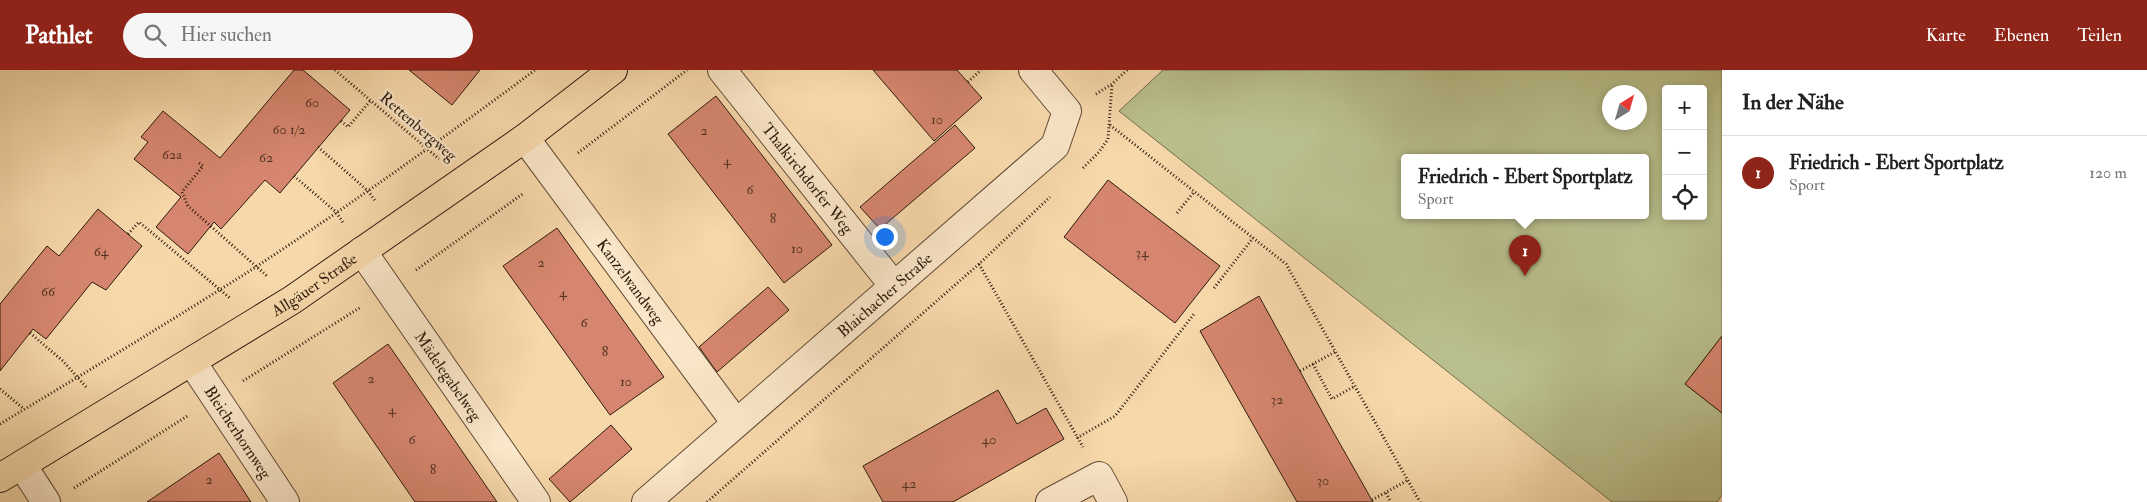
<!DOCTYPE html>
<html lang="de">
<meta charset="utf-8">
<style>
body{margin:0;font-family:"IM FELL Double Pica",serif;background:#f6f6f6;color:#222}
.controls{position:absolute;right:15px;top:15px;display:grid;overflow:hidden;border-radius:5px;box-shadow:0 2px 8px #0003}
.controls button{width:45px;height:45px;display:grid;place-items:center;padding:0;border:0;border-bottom:1px solid #e0e0e0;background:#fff;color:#222;font:25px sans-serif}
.compass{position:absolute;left:1602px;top:15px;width:45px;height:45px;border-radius:50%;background:#fff;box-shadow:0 2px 8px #0003;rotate:37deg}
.you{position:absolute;left:884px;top:166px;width:18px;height:18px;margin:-12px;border:4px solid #fff;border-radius:50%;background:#1a73e8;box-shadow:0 0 0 8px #1a73e833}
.badge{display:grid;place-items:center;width:32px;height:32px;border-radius:50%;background:#8f2418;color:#fff;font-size:16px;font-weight:700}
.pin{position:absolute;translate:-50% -41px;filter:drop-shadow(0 1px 2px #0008)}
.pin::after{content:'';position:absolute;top:26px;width:18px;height:15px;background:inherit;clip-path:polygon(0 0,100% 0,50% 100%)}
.popup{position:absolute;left:1401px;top:84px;width:248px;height:65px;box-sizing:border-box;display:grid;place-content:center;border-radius:5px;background:#fff;filter:drop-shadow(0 1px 4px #0005);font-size:16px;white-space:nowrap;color:#767676}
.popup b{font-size:19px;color:#222}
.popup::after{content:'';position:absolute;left:50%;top:100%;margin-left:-10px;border:10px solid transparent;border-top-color:#fff}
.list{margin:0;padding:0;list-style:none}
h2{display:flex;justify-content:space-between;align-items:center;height:65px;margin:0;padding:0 20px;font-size:21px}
h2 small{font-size:16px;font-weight:400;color:#767676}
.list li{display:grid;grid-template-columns:32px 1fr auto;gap:15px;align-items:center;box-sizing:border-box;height:75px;padding:0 20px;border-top:1px solid #e0e0e0}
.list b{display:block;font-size:19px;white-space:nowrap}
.list p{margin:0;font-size:16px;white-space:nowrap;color:#767676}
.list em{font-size:16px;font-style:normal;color:#767676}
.icon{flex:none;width:28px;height:28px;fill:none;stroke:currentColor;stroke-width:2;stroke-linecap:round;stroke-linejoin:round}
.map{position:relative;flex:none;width:1722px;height:432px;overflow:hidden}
header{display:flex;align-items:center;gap:30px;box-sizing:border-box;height:70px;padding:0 25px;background:#8f2418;color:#fff}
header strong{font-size:24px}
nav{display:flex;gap:28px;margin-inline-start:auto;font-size:18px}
.search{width:350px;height:45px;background:#f6f6f6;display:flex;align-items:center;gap:12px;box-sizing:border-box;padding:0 18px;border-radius:28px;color:#767676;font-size:19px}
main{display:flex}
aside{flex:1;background:#fff}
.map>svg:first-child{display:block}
</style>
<header>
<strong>Pathlet</strong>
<div class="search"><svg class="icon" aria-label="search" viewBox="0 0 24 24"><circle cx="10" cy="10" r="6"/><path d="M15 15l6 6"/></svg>Hier suchen</div>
<nav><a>Karte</a><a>Ebenen</a><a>Teilen</a></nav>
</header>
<main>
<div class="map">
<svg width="1722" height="432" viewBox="0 0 1722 432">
<rect width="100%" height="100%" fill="#f7d8ab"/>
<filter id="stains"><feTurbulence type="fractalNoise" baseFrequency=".004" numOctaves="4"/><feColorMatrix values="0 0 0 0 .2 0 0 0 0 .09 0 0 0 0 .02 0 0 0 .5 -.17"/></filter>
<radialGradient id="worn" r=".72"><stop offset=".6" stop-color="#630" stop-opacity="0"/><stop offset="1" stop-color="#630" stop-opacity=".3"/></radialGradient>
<path fill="#b9bf8c" stroke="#736d4c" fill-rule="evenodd" d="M 1163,0 L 1722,0 L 1722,266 L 1685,314 L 1722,343 L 1722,425 L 1717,432 L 1612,432 L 1119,41 ZM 1666,19 L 1703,19 L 1703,146 L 1666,146 ZM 1610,22 L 1640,22 L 1640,52 L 1610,52 ZM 1405,87 L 1645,87 L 1645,145 L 1405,145 Z"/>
<g fill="#d6866e" stroke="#2d1b0d">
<path d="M 294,0 L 303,0 L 350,40 L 280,123 L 265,110 L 221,159 L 214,152 L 188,184 L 156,157 L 181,127 L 134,89 L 148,72 L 141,67 L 163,41 L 220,88 Z"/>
<path d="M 409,0 L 480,0 L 452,35 Z"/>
<path d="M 873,0 L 957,0 L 982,28 L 934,71 Z"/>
<path d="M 716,26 L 832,175 L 784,213 L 668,64 Z"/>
<path d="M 955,55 L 975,78 L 880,159 L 860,137 Z"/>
<path d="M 1108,110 L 1220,196 L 1175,253 L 1064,167 Z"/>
<path d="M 98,139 L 142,176 L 106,220 L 92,212 L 46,269 L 33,259 L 0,301 L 0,234 L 47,176 L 59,186 Z"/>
<path d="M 557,158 L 664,307 L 610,345 L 503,196 Z"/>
<path d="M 768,217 L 789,240 L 717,302 L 699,277 Z"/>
<path d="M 1259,226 L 1331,358 L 1373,432 L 1297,432 L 1200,261 Z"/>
<path d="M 1722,266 L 1722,343 L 1685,314 Z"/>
<path d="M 388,274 L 431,336 L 497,432 L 415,432 L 371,368 L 333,313 Z"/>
<path d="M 998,320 L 1017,354 L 1046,338 L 1064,369 L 953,432 L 883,432 L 863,396 Z"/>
<path d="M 611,355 L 632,379 L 570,432 L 549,409 Z"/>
<path d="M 219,383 L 251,432 L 147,432 Z"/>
</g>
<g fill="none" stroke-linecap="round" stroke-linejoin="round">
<defs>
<g id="minor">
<path id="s1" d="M 722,0 L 894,216"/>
<path id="s2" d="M 525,68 L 736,353"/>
<path id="s3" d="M 362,181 L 536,432"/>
<path id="s4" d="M 192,292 L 285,432"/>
<path d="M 22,395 L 46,432"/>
<path id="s5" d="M 646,432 L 1055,76 L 1067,41 L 1033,0"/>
<path d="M 1050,432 L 1099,406 L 1113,432"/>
</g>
<g id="major">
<path id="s6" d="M 0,408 L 292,230 L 525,68 L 613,0"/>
</g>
</defs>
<use href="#minor" stroke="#604a34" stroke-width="30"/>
<use href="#major" stroke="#2d1b0d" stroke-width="30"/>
<g stroke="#2d1b0d" stroke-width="3" stroke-dasharray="1 2.5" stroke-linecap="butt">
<path d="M 335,0 L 439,89"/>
<path d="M 968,12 L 981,0"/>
<path d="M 1096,24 L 1112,14 L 1127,0"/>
<path d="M 341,51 L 348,57 L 371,30"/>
<path d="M 1110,55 L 1286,194 L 1420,432"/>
<path d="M 318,77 L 368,121 L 376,132"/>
<path d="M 578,83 L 687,0"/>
<path d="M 199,93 L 203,96 L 182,122 L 188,136 L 267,206"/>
<path d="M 1083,98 L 1099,82 L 1108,69 L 1112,14"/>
<path d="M 294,106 L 336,142 L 344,154"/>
<path d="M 1177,143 L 1194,122"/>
<path d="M 128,164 L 139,152 L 231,229"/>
<path d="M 979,194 L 1083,377"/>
<path d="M 416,200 L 524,123"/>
<path d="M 1214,218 L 1253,168"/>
<path d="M 30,263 L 63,291 L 87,318"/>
<path d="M 1313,294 L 1332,329 L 1355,316"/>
<path d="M 1300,301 L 1335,282"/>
<path d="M 243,311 L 361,237"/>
<path d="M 0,319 L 24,339"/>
<path d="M 0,354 C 83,304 166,254 248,202 C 346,138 441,70 535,0"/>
<path d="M 1077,368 L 1115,346 L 1194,244"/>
<path d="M 74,418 L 189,345"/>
<path d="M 1386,423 L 1391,432"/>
<path d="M 1372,430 L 1408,410"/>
<path d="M 707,432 L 979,194 L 1050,127"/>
</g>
<use href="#minor" stroke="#fae6c8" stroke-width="28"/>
<use href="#major" stroke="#f7d8ab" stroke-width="28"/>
</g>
<g text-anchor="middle" stroke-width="4.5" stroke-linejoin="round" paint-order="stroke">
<g font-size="14" fill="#573625">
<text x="312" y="37">60</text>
<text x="937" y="54">10</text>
<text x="289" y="64">60 1/2</text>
<text x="704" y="65">2</text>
<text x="172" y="89">62a</text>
<text x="266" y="92">62</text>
<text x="727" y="95">4</text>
<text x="750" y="124">6</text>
<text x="773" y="153">8</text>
<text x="797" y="183">10</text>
<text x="101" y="186">64</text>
<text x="1142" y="187">34</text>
<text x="541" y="197">2</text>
<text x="48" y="226">66</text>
<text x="563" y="227">4</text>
<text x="584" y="257">6</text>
<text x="605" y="286">8</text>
<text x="371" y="313">2</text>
<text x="626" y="316">10</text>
<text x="1277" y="334">32</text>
<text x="392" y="344">4</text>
<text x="412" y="374">6</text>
<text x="989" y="374">40</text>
<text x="433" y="404">8</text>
<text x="209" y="414">2</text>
<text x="1323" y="415">30</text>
<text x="909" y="418">42</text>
</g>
<g font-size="16" fill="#2d1b0d" stroke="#fae6c8">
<text transform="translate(419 56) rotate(41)" y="6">Rettenbergweg</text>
<text dy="6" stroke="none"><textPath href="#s1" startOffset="138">Thalkirchdorfer Weg</textPath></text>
<text dy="6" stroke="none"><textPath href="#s2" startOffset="178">Kanzelwandweg</textPath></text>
<text dy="6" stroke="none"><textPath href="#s6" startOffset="369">Allgäuer Straße</textPath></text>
<text dy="6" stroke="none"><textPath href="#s5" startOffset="316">Blaichacher Straße</textPath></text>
<text dy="6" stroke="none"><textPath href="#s3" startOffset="152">Mädelegabelweg</textPath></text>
<text dy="6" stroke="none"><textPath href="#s4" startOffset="84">Bleicherhornweg</textPath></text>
</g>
</g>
<rect width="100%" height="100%" filter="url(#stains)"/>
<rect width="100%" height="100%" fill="url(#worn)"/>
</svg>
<div class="controls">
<button>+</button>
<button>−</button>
<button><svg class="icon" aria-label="locate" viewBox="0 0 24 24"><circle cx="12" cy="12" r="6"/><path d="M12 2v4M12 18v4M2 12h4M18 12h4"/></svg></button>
</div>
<svg class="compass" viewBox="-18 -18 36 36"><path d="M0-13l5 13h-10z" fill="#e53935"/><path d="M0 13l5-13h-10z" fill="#767676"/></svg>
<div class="you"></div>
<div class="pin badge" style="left:1525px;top:206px">1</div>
<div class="popup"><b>Friedrich - Ebert Sportplatz</b>Sport</div>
</div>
<aside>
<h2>In der Nähe<small></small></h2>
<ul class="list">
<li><span class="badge">1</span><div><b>Friedrich - Ebert Sportplatz</b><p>Sport</p></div><em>120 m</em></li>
</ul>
</aside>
</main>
